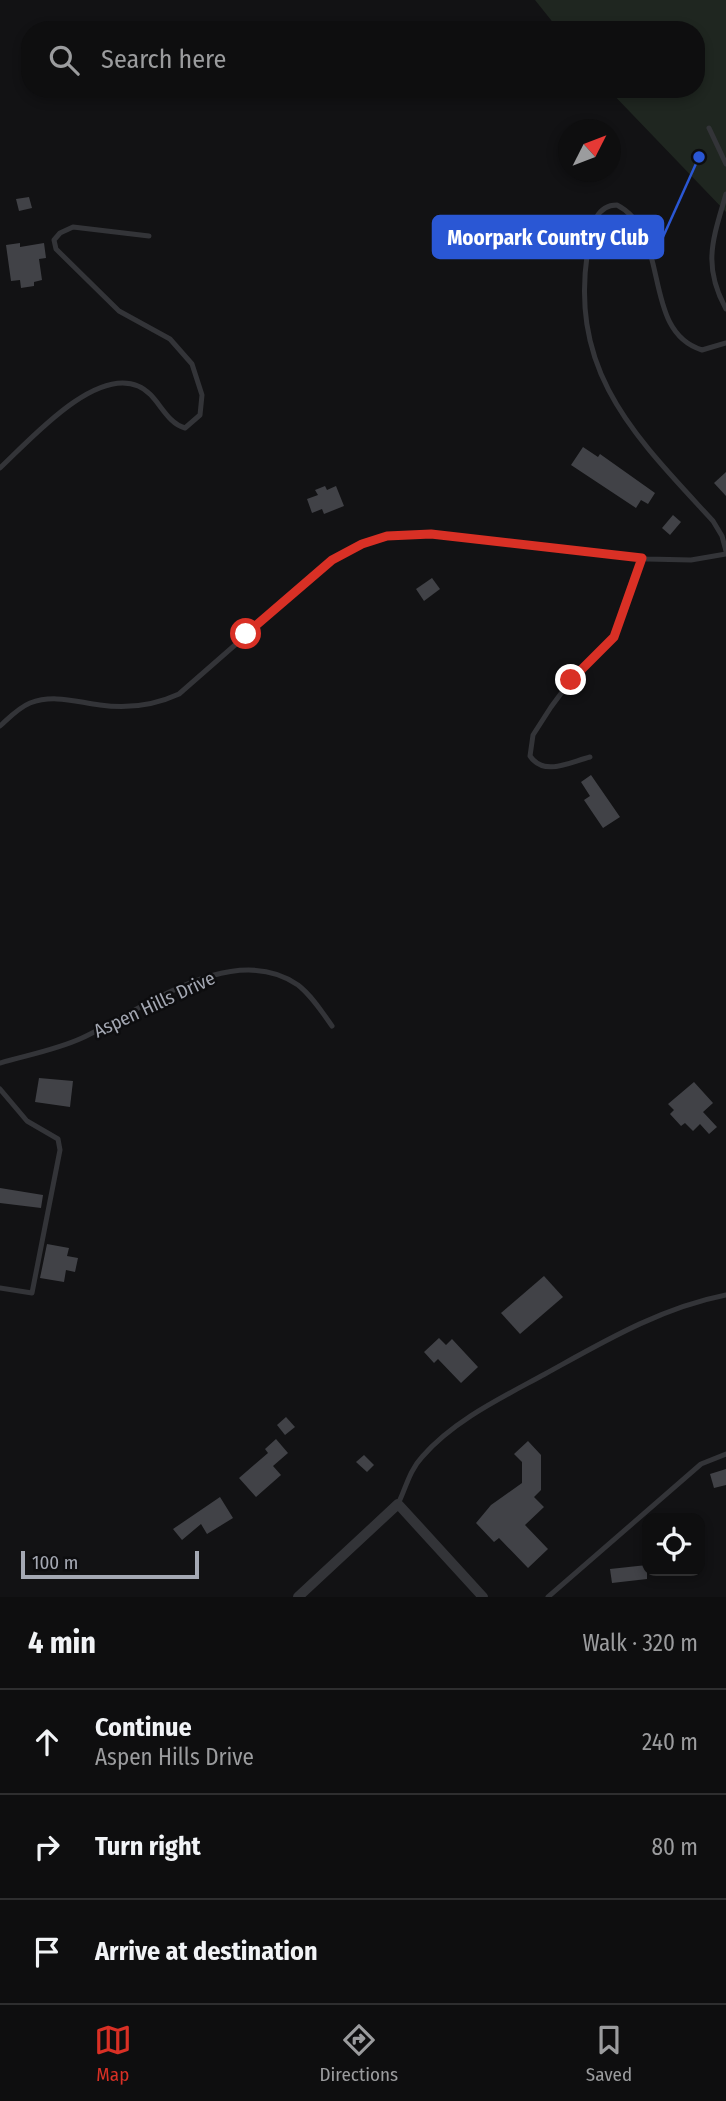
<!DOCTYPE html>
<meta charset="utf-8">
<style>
body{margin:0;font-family:"Fira Sans Condensed",sans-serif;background:#1c1c1d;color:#f1f3f6}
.controls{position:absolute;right:21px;bottom:21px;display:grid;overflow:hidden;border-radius:14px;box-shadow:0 4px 10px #0003}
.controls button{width:63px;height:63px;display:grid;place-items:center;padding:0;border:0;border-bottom:2px solid #2e2e2f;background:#0e0e0f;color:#f1f3f6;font:35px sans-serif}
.compass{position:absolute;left:558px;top:119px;width:63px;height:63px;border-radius:50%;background:#0e0e0f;box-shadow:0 4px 10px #0003;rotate:48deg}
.scale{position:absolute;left:21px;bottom:18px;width:178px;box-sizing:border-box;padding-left:7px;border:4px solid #a4a8b3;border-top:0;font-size:19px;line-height:24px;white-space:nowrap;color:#a4a8b3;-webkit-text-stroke:5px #0d0d0f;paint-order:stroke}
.stop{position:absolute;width:21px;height:21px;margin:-16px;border:5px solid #d93025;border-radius:50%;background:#fff}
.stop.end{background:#d93025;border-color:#fff;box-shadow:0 2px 7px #0008}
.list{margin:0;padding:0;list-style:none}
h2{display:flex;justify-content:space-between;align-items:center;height:91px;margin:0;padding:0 28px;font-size:30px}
h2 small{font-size:23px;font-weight:400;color:#9b9c9e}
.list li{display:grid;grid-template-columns:46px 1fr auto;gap:21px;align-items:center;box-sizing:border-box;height:105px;padding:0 28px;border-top:2px solid #2e2e2f}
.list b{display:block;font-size:26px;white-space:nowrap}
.list p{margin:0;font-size:23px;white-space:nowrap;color:#9b9c9e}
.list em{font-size:23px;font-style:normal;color:#9b9c9e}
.icon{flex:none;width:38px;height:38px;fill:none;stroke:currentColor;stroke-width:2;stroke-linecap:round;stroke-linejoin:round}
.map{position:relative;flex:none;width:726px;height:1597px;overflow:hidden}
.search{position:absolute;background:#0e0e0f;box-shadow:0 4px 10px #0003;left:21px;right:21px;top:21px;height:77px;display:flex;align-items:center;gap:18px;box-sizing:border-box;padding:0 24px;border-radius:28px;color:#9b9c9e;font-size:26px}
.sheet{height:406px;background:#0e0e0f}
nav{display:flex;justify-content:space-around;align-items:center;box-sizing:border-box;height:98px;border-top:2px solid #2e2e2f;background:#0e0e0f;font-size:19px;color:#9b9c9e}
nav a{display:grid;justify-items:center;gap:4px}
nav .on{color:#d93025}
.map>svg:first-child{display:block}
</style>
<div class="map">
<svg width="726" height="1597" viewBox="0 0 726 1597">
<rect width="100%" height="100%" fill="#121214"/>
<path fill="#1f2620" d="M 535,0 L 726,0 L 726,212 L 608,89 L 696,89 L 696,30 L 559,30 Z"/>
<g fill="#414247">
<path d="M 29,197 L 32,208 L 19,211 L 16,199 Z"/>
<path d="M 20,243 L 20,247 L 44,243 L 46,258 L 39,259 L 42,280 L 34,282 L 34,286 L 21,288 L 20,280 L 11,281 L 6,245 Z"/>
<path d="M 583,447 L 598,457 L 600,454 L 655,493 L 648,504 L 641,500 L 636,508 L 571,465 Z"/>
<path d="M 726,472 L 726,496 L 714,483 Z"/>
<path d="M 325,486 L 327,490 L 336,486 L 344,506 L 324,514 L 322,509 L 312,513 L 307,499 L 318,495 L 315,490 Z"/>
<path d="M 673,515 L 681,522 L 670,535 L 662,528 Z"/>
<path d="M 432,578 L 440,589 L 424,601 L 416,589 Z"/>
<path d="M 591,775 L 620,817 L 603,828 L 584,800 L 590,796 L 581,782 Z"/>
<path d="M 39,1078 L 73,1081 L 70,1107 L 35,1102 Z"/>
<path d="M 694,1082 L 713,1103 L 703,1112 L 717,1127 L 709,1134 L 700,1124 L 693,1131 L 685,1123 L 681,1126 L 670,1114 L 674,1110 L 668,1104 Z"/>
<path d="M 0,1188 L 43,1195 L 41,1208 L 0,1203 Z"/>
<path d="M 47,1244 L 69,1248 L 67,1256 L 78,1258 L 75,1272 L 66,1270 L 64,1282 L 40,1278 Z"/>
<path d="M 544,1276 L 563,1297 L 520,1334 L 501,1313 Z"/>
<path d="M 439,1338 L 446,1345 L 452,1339 L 478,1367 L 461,1383 L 438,1359 L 434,1363 L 424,1352 Z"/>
<path d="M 286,1417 L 295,1427 L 285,1435 L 277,1425 Z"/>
<path d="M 276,1439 L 288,1453 L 273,1466 L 281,1475 L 256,1497 L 239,1478 L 268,1453 L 265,1449 Z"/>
<path d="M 528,1441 L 541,1455 L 541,1490 L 534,1497 L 544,1507 L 525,1525 L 548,1549 L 528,1568 L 499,1538 L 494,1542 L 476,1523 L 491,1505 L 522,1483 L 522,1462 L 514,1454 Z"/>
<path d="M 364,1455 L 374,1465 L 367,1472 L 356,1462 Z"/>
<path d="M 726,1469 L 726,1485 L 714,1488 L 710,1474 Z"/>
<path d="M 220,1497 L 233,1518 L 207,1534 L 201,1524 L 182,1540 L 173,1529 Z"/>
<path d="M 647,1565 L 647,1579 L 612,1583 L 610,1569 Z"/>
</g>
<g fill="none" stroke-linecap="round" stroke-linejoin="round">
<g stroke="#333438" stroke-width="5">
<path d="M 709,128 L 726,164"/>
<path d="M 726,194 C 713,239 702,265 726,309"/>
<path d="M 726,343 L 702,350 C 640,331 672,233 617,205 C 596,205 592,226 589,243 C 566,371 634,435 713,521 L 722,536 L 726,551"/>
<path d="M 0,468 C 29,441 94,367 138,386 C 158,394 164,422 185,428 L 200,415 L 202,395 L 192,364 L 170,339 L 119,311 L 56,249 L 54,240 L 60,233 L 73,227 L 149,236"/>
<path d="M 0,726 C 9,718 18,708 30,703 C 54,694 76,702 100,705 C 128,709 153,706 179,694 L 332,560 L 369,541 L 407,534 L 475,538 L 647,559 L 691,560 L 726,554"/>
<path d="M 590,757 C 570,762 544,777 530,756 L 533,735 L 551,707 L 571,680 L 614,637 L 642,558"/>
<path d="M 0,1063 C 27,1055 56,1050 82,1038 C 141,1011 232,939 298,985 C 312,996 322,1012 332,1026"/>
<path d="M 0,1089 L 27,1121 L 58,1139 L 60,1150 L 32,1293 L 0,1288"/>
<path d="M 398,1504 C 406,1488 409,1471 422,1457 C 454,1420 503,1397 545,1374 C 603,1342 660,1308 726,1295"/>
<path d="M 548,1597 L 701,1464 L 726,1454"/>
</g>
<path stroke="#333438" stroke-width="10" d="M 298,1597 L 398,1504 L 483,1597"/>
</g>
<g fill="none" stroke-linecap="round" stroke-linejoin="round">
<path stroke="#d93025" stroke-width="9" d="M 246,634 L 332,560 L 362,544 L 387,536 L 431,534 L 642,558 L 614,637 L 571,680"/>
</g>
<g text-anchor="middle" stroke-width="5" stroke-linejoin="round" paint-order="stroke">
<g font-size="19" fill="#a4a8b3" stroke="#0d0d0f">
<text transform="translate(154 1004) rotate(-25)" y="7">Aspen Hills Drive</text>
</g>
</g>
<path fill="none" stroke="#2a57d4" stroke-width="2.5" d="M699 157L663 237"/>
<circle fill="#2a57d4" stroke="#0d0d0f" stroke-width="2.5" cx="699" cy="157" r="7"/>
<rect fill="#2a57d4" stroke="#2a57d4" stroke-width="2.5" x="433" y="216" width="230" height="42" rx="7"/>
<g font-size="21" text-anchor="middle" font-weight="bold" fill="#fff">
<text x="548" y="245">Moorpark Country Club</text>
</g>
</svg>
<div class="controls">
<button><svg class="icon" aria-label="locate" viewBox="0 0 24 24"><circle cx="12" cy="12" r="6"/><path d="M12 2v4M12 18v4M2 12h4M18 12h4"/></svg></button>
</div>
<svg class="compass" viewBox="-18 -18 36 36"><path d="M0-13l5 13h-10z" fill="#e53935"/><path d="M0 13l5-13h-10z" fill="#9b9c9e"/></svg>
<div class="scale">100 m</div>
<div class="stop" style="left:246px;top:634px"></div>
<div class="stop end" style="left:571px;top:680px"></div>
<div class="search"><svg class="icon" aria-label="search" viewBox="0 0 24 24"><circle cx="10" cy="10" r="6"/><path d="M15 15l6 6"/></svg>Search here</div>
</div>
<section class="sheet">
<h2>4 min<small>Walk · 320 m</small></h2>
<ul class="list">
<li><svg class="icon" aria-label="ahead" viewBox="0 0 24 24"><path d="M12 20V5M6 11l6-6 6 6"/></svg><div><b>Continue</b><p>Aspen Hills Drive</p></div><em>240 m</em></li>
<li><svg class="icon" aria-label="right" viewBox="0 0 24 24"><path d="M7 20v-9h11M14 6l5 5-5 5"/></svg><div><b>Turn right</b></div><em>80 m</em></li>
<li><svg class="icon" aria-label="arrive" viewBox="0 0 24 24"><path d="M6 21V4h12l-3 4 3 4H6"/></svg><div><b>Arrive at destination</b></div></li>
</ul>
</section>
<nav>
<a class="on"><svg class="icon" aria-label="map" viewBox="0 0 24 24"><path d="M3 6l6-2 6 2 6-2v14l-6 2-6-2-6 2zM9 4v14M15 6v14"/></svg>Map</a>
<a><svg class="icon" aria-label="directions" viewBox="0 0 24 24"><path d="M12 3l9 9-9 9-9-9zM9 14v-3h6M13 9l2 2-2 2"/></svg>Directions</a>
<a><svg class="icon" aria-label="saved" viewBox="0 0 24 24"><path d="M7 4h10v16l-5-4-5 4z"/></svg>Saved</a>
</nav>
